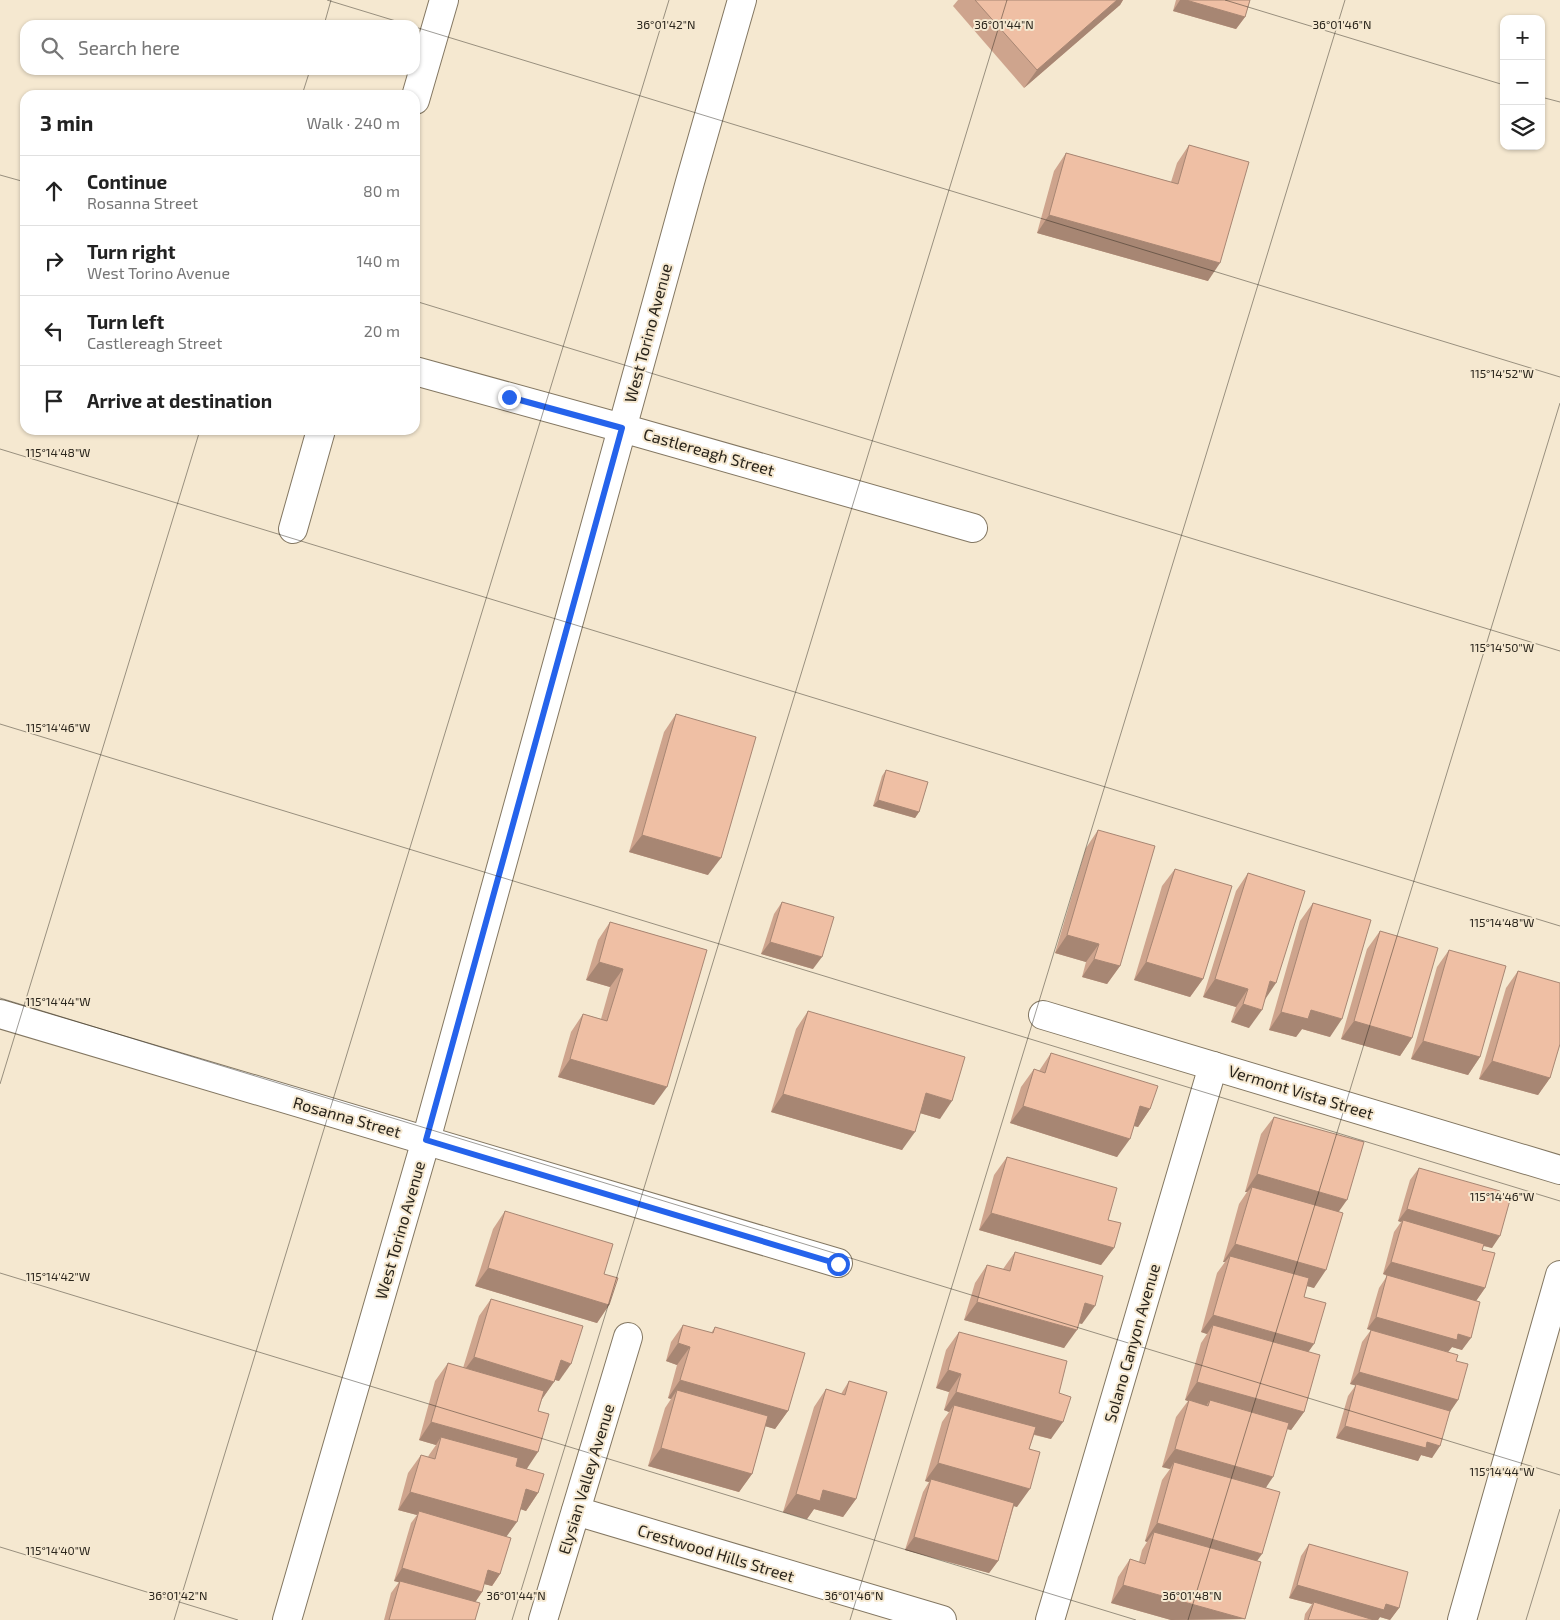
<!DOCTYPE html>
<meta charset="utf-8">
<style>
body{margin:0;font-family:"Exo 2",sans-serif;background:#f6f6f6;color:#222}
.controls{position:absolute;right:15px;top:15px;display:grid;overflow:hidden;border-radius:10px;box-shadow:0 1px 4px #0004}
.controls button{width:45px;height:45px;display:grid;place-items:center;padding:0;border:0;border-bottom:1px solid #e0e0e0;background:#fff;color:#222;font:25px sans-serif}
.stop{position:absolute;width:15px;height:15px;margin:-11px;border:4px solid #2563eb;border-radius:50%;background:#fff}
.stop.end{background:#2563eb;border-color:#fff;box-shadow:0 1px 5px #0008}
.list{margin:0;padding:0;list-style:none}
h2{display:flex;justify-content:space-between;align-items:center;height:65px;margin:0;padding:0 20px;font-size:21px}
h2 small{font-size:16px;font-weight:400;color:#767676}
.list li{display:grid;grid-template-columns:32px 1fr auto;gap:15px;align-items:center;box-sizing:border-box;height:70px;padding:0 20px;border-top:1px solid #e0e0e0}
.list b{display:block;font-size:19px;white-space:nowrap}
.list p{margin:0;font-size:16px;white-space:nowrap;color:#767676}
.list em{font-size:16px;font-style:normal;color:#767676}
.icon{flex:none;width:28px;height:28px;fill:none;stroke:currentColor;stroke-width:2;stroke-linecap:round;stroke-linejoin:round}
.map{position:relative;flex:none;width:1560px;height:1620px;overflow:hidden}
.search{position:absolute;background:#fff;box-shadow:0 1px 4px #0004;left:20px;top:20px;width:400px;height:55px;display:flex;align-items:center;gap:12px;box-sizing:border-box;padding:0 18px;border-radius:15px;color:#767676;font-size:19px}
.panel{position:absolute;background:#fff;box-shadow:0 1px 4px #0004;left:20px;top:90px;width:400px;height:345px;border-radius:15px}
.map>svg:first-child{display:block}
</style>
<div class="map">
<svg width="1560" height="1620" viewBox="0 0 1560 1620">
<rect width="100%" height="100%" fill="#f5e8d0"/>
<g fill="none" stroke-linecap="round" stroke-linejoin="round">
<defs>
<g id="minor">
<path d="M 415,100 L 444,0"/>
<path d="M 415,371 L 622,428 L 973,528"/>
<path d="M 293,529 L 321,430"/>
<path d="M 0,1014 L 838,1263"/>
<path d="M 1043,1015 L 1560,1170"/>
<path d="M 576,1511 L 942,1620"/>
<path d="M 287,1620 L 426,1140 L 690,182 L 742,0"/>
<path d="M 543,1620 L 628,1337"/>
<path d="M 1050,1620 L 1213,1066"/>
<path d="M 1462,1620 L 1560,1275"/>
</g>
</defs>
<use href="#minor" stroke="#837762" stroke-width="30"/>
<use href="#minor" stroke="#fff" stroke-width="28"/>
</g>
<g fill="#cea48d">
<path d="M 958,0 L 1123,0 L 1120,5 L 1024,88 L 953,6 Z"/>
<path d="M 1176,0 L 1250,0 L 1245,17 L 1236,29 L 1173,11 Z"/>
<path d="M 1189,145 L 1208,281 L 1037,233 L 1054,171 L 1066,153 L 1171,182 L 1177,163 Z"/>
<path d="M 676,714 L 708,875 L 629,852 L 664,732 Z"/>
<path d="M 886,770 L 919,812 L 915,818 L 873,806 L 882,776 Z"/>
<path d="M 1098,830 L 1120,966 L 1107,984 L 1082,977 L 1086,962 L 1055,953 L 1086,848 Z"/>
<path d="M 1175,869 L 1203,979 L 1190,997 L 1134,980 L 1162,886 Z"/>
<path d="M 1248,873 L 1249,1028 L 1231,1022 L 1236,1007 L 1203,997 L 1236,891 Z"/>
<path d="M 782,902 L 813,969 L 761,954 L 774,914 Z"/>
<path d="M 1313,903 L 1330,1037 L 1302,1029 L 1296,1037 L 1269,1030 L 1300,921 Z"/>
<path d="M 610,922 L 707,950 L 654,1105 L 558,1077 L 571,1032 L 583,1014 L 601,1019 L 610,987 L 586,980 L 598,940 Z"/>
<path d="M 1380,931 L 1412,1038 L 1400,1056 L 1341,1039 L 1367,949 Z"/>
<path d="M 1449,950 L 1480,1057 L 1468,1075 L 1411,1059 L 1437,967 Z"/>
<path d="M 1518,971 L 1550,1078 L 1538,1095 L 1479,1079 L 1506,988 Z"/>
<path d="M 808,1011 L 940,1119 L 920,1113 L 902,1150 L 771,1112 L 796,1029 Z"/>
<path d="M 1051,1053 L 1150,1109 L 1138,1127 L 1134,1126 L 1117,1157 L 1010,1123 L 1021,1087 L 1034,1069 L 1039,1071 Z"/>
<path d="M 1274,1117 L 1339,1212 L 1314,1288 L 1307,1286 L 1304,1297 L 1308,1352 L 1304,1412 L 1291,1430 L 1287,1429 L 1266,1488 L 1257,1561 L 1245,1619 L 1171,1620 L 1111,1603 L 1118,1577 L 1130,1559 L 1139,1562 L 1142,1550 L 1147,1542 L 1145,1541 L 1162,1480 L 1170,1469 L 1162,1467 L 1176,1417 L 1188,1401 L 1185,1400 L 1201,1343 L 1207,1334 L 1201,1332 L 1217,1273 L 1225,1262 L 1223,1262 L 1239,1204 L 1247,1192 L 1245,1192 L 1261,1134 Z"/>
<path d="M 1007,1157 L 1108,1220 L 1114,1248 L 1101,1265 L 979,1230 L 994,1175 Z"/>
<path d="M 1419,1168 L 1498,1197 L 1492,1248 L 1483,1246 L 1482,1250 L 1485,1288 L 1476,1301 L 1462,1350 L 1452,1347 L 1448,1352 L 1456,1361 L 1458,1400 L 1449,1412 L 1432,1458 L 1421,1455 L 1418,1461 L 1336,1438 L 1348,1396 L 1356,1385 L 1350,1384 L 1362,1342 L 1371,1330 L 1415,1343 L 1367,1329 L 1379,1288 L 1387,1276 L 1383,1274 L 1394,1232 L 1401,1222 L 1398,1221 L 1410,1180 Z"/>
<path d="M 505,1211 L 604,1274 L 609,1305 L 597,1323 L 475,1286 L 493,1229 Z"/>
<path d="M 1015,1252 L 1082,1324 L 1079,1323 L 1064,1348 L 964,1320 L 975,1283 L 987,1265 L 1003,1269 Z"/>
<path d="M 491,1299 L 559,1381 L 555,1380 L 542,1399 L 538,1411 L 527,1469 L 538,1493 L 526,1511 L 521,1509 L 506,1537 L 500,1574 L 492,1586 L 484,1584 L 482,1592 L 475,1602 L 475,1620 L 384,1620 L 391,1593 L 399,1582 L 394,1581 L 411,1523 L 417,1515 L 398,1510 L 408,1473 L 421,1455 L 428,1457 L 429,1455 L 436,1445 L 419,1440 L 435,1381 L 448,1363 L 463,1368 L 479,1316 Z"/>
<path d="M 683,1325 L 711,1333 L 715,1327 L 788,1411 L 775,1429 L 765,1426 L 752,1474 L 739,1492 L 648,1466 L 665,1408 L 671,1399 L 668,1398 L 677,1365 L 666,1361 L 671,1342 Z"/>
<path d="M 959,1332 L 1059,1393 L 1051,1439 L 1034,1435 L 1029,1449 L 1017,1507 L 1014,1506 L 998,1561 L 989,1573 L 905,1550 L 923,1492 L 929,1482 L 925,1481 L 942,1422 L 949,1412 L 944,1410 L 949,1392 L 936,1388 L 946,1350 Z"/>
<path d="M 849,1381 L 856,1499 L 843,1517 L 814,1509 L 807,1519 L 783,1512 L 814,1407 L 826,1389 L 841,1394 Z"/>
<path d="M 1309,1544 L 1399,1608 L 1390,1620 L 1380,1617 L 1378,1620 L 1304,1620 L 1305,1614 L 1312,1604 L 1289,1598 L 1301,1556 Z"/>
</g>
<g fill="#a78673">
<path d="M 1117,0 L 1123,0 L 1120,5 L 1024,88 L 1037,70 Z"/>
<path d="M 1180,0 L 1186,0 L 1245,17 L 1236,29 L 1173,11 Z"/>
<path d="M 1049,215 L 1220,263 L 1208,281 L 1037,233 Z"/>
<path d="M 878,800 L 919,812 L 915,818 L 873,806 Z"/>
<path d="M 642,835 L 721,858 L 708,875 L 629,852 Z"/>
<path d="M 1067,935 L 1099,944 L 1086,962 L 1055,953 Z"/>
<path d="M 770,942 L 822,957 L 813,969 L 761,954 Z"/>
<path d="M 1094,959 L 1120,966 L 1107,984 L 1082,977 Z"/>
<path d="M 599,962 L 623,969 L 610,987 L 586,980 Z"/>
<path d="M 1146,962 L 1203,979 L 1190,997 L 1134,980 Z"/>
<path d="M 1215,979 L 1248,989 L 1236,1007 L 1203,997 Z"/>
<path d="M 1270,981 L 1276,983 L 1264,1001 Z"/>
<path d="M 1243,1004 L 1262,1010 L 1249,1028 L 1231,1022 Z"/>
<path d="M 1311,1010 L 1342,1019 L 1330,1037 L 1302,1029 L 1296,1037 L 1269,1030 L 1281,1012 Z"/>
<path d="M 1354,1021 L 1412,1038 L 1400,1056 L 1341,1039 Z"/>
<path d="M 1423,1041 L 1480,1057 L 1468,1075 L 1411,1059 Z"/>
<path d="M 570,1059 L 667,1087 L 654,1105 L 558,1077 Z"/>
<path d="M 1492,1061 L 1550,1078 L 1538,1095 L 1479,1079 Z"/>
<path d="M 926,1093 L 952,1101 L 940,1119 L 913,1111 Z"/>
<path d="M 783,1094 L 915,1132 L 902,1150 L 771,1112 Z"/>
<path d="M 1023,1106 L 1130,1139 L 1117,1157 L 1010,1123 Z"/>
<path d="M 1140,1106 L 1150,1109 L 1138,1127 L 1127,1124 Z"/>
<path d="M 1257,1174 L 1347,1200 L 1335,1217 L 1252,1187 L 1247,1192 L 1245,1192 Z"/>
<path d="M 1407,1209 L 1500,1236 L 1492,1248 L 1402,1222 L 1403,1220 L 1401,1222 L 1398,1221 Z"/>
<path d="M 991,1213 L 1114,1248 L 1101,1265 L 979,1230 Z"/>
<path d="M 1235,1244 L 1326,1270 L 1314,1288 L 1228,1263 L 1230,1256 L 1225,1262 L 1223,1262 Z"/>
<path d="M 1391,1262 L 1485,1288 L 1476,1301 L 1383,1274 Z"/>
<path d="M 488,1268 L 609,1305 L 597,1323 L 475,1286 Z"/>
<path d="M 977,1302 L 1077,1330 L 1064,1348 L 964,1320 Z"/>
<path d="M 1085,1303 L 1095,1306 L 1082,1324 L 1072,1321 Z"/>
<path d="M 1213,1315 L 1314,1344 L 1302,1361 L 1213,1325 L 1207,1334 L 1201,1332 Z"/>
<path d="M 1376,1317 L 1458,1334 L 1471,1338 L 1462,1350 L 1452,1347 L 1448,1352 L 1367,1329 Z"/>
<path d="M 678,1343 L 690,1347 L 677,1365 L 666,1361 Z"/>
<path d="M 474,1357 L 554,1382 L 542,1399 L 461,1375 Z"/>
<path d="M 561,1360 L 571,1364 L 559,1381 L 548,1378 Z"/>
<path d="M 948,1370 L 961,1374 L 949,1392 L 936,1388 Z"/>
<path d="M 1359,1372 L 1458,1400 L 1450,1412 L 1350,1384 Z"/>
<path d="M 680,1380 L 788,1411 L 775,1429 L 674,1400 L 677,1390 L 671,1399 L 668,1398 Z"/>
<path d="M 1197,1382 L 1304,1412 L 1291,1430 L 1208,1407 L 1210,1400 L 1206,1406 L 1189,1400 L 1188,1401 L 1185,1400 Z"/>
<path d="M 956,1392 L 1063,1422 L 1051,1439 L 952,1412 L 954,1405 L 949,1412 L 944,1410 Z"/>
<path d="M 431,1422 L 538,1452 L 526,1470 L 441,1437 L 436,1445 L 419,1440 Z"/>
<path d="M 1345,1426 L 1427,1442 L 1440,1446 L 1432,1458 L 1421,1455 L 1418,1461 L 1336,1438 Z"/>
<path d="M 661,1448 L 752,1474 L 739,1492 L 648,1466 Z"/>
<path d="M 1175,1449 L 1273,1477 L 1261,1495 L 1174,1462 L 1170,1469 L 1162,1467 Z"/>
<path d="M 938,1463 L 1030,1489 L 1017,1507 L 930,1482 L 931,1479 L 929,1482 L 925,1481 Z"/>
<path d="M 526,1489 L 538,1493 L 526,1511 L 514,1507 Z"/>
<path d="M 823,1490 L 856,1499 L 843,1517 L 814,1509 L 807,1519 L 783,1512 L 796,1494 Z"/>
<path d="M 410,1492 L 517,1522 L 504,1540 L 419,1511 L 417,1515 L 398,1510 Z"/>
<path d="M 1157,1523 L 1262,1554 L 1250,1571 L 1154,1532 L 1147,1542 L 1145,1541 Z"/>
<path d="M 914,1537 L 998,1561 L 989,1573 L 905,1550 Z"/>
<path d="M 402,1568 L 482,1592 L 474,1604 L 394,1581 Z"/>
<path d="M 488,1570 L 500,1574 L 492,1586 L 480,1583 Z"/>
<path d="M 1123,1585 L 1245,1619 L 1171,1620 L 1111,1603 Z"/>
<path d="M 1297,1585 L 1386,1604 L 1399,1608 L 1390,1620 L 1380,1617 L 1378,1620 L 1368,1620 L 1314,1602 L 1312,1604 L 1289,1598 Z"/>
</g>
<g fill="#efbfa4" stroke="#a78673">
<path d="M 975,0 L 1117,0 L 1037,70 Z"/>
<path d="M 1186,0 L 1250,0 L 1245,17 Z"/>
<path d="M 1189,145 L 1249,162 L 1220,263 L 1049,215 L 1066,153 L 1178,184 Z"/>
<path d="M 676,714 L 756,737 L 721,858 L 642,835 Z"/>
<path d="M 886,770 L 928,782 L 919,812 L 878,800 Z"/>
<path d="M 1098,830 L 1155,846 L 1120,966 L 1094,959 L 1099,944 L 1067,935 Z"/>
<path d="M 1175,869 L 1232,886 L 1203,979 L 1146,962 Z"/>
<path d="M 1248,873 L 1305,891 L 1276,983 L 1270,981 L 1262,1010 L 1243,1004 L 1248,989 L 1215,979 Z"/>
<path d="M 782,902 L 834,917 L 822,957 L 770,942 Z"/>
<path d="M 1313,903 L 1371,920 L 1342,1019 L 1311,1010 L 1308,1019 L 1281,1012 Z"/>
<path d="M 610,922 L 707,950 L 667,1087 L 570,1059 L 583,1014 L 607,1021 L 623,969 L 599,962 Z"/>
<path d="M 1380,931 L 1438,948 L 1412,1038 L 1354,1021 Z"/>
<path d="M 1449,950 L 1506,966 L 1480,1057 L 1423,1041 Z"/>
<path d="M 1518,971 L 1560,983 L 1560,1044 L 1550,1078 L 1492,1061 Z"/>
<path d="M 808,1011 L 965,1057 L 952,1101 L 926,1093 L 915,1132 L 783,1094 Z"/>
<path d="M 1051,1053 L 1158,1086 L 1150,1109 L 1140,1106 L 1130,1139 L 1023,1106 L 1034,1069 L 1045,1073 Z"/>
<path d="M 1274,1117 L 1364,1142 L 1347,1200 L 1257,1174 Z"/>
<path d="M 1007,1157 L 1117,1188 L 1108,1220 L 1121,1223 L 1114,1248 L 991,1213 Z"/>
<path d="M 1419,1168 L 1500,1191 L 1498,1197 L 1510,1200 L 1500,1236 L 1407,1209 Z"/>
<path d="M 1252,1187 L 1343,1213 L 1326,1270 L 1235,1244 Z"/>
<path d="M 505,1211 L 613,1244 L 604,1274 L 618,1278 L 609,1305 L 488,1268 Z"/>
<path d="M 1403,1220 L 1484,1244 L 1482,1250 L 1495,1253 L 1485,1288 L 1391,1262 Z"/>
<path d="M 1015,1252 L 1103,1276 L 1095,1306 L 1085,1303 L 1077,1330 L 977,1302 L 987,1265 L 1010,1271 Z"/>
<path d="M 1230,1256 L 1309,1278 L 1304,1297 L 1326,1303 L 1314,1344 L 1213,1315 Z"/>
<path d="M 1387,1275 L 1480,1302 L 1471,1338 L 1458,1334 L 1457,1340 L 1376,1317 Z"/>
<path d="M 491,1299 L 583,1326 L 571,1364 L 561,1360 L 554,1382 L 474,1357 Z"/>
<path d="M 683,1325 L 713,1333 L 715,1327 L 805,1353 L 788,1411 L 680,1380 L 690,1347 L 678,1343 Z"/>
<path d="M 1213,1325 L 1320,1355 L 1304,1412 L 1197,1382 Z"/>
<path d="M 1371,1330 L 1458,1355 L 1456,1361 L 1468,1364 L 1458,1400 L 1359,1372 Z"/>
<path d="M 959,1332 L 1067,1361 L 1059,1393 L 1071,1397 L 1063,1422 L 956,1392 L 961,1374 L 948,1370 Z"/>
<path d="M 448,1363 L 544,1391 L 538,1411 L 549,1414 L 538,1452 L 431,1422 Z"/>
<path d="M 849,1381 L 887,1392 L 856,1499 L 823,1490 L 820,1501 L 796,1494 L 826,1389 L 845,1395 Z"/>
<path d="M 1356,1384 L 1450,1411 L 1440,1446 L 1427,1442 L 1426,1448 L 1345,1426 Z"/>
<path d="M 677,1390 L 768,1416 L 752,1474 L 661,1448 Z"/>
<path d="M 1189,1400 L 1208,1406 L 1210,1400 L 1289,1423 L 1273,1477 L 1175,1449 Z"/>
<path d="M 954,1405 L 1036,1427 L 1029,1449 L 1040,1452 L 1030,1489 L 938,1463 Z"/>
<path d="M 441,1437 L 518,1458 L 516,1466 L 544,1474 L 538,1493 L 526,1489 L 517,1522 L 410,1492 L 421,1455 L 435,1459 Z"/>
<path d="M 1174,1462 L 1280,1492 L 1262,1554 L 1157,1523 Z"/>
<path d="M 931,1479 L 1014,1503 L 998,1561 L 914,1537 Z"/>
<path d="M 419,1511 L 511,1538 L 500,1574 L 488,1570 L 482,1592 L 402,1568 Z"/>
<path d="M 1154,1532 L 1261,1562 L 1245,1619 L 1123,1585 L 1130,1559 L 1145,1564 Z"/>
<path d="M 1309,1544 L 1408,1572 L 1399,1608 L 1386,1604 L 1384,1610 L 1297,1585 Z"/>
<path d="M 400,1581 L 480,1603 L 475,1620 L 389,1620 Z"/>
<path d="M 1314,1602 L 1374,1620 L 1308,1620 Z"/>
</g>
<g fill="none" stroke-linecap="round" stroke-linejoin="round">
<path stroke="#2563eb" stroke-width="6" d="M 509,397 L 622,428 L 426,1140 L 838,1264"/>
</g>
<path fill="none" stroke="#29241b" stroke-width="1" stroke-opacity="0.45" d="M 327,0 L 409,25M 1225,0 L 1504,85M 324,25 L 331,0M 415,27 L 1560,377M 302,95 L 310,70M 1541,97 L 1560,102M 0,175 L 25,182M 415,301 L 1560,651M 0,449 L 1560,926M 0,724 L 1560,1201M 0,998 L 1560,1475M 0,1084 L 200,430M 0,1273 L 1136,1620M 0,1547 L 238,1620M 174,1620 L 669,0M 512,1620 L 1007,0M 850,1620 L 1345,0M 1188,1620 L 1560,403M 1526,1620 L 1560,1509"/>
<g text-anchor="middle" stroke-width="4" stroke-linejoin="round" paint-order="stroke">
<g font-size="16" fill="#29241b" stroke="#f5e8d0">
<text transform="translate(648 333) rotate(-75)" y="6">West Torino Avenue</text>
<text transform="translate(709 452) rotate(16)" y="6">Castlereagh Street</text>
<text transform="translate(1301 1092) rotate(17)" y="6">Vermont Vista Street</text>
<text transform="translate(347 1117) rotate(16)" y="6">Rosanna Street</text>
<text transform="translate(400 1230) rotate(-74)" y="6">West Torino Avenue</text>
<text transform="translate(1132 1343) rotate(-74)" y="6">Solano Canyon Avenue</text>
<text transform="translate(586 1479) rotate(-73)" y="6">Elysian Valley Avenue</text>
<text transform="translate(716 1553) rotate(17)" y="6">Crestwood Hills Street</text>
</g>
</g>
<g font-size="12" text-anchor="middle" fill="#29241b" stroke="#f5e8d0" stroke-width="4" stroke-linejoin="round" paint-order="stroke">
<text x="666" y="29">36°01'42"N</text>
<text x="1004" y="29">36°01'44"N</text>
<text x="1342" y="29">36°01'46"N</text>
<text x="1502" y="378">115°14'52"W</text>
<text x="58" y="457">115°14'48"W</text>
<text x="1502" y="652">115°14'50"W</text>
<text x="58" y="732">115°14'46"W</text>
<text x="1502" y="927">115°14'48"W</text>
<text x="58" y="1006">115°14'44"W</text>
<text x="1502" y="1201">115°14'46"W</text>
<text x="58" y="1281">115°14'42"W</text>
<text x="1502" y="1476">115°14'44"W</text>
<text x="58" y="1555">115°14'40"W</text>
<text x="178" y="1600">36°01'42"N</text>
<text x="516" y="1600">36°01'44"N</text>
<text x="854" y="1600">36°01'46"N</text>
<text x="1192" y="1600">36°01'48"N</text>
</g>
</svg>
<div class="controls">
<button>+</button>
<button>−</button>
<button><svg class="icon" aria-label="layers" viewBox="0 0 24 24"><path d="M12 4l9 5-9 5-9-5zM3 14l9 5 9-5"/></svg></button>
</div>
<div class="stop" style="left:838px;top:1264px"></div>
<div class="stop end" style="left:509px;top:397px"></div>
<div class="search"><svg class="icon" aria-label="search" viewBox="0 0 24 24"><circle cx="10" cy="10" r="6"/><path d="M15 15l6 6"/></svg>Search here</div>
<section class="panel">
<h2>3 min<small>Walk · 240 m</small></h2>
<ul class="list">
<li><svg class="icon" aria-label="ahead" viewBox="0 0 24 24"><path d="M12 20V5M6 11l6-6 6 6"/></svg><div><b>Continue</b><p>Rosanna Street</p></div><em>80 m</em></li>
<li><svg class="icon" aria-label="right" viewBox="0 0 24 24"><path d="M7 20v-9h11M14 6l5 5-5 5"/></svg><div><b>Turn right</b><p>West Torino Avenue</p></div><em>140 m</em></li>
<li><svg class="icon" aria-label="left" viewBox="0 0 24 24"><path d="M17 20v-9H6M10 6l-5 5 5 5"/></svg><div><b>Turn left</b><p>Castlereagh Street</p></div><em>20 m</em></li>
<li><svg class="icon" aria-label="arrive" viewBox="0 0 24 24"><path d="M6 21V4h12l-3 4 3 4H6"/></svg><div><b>Arrive at destination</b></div></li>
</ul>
</section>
</div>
